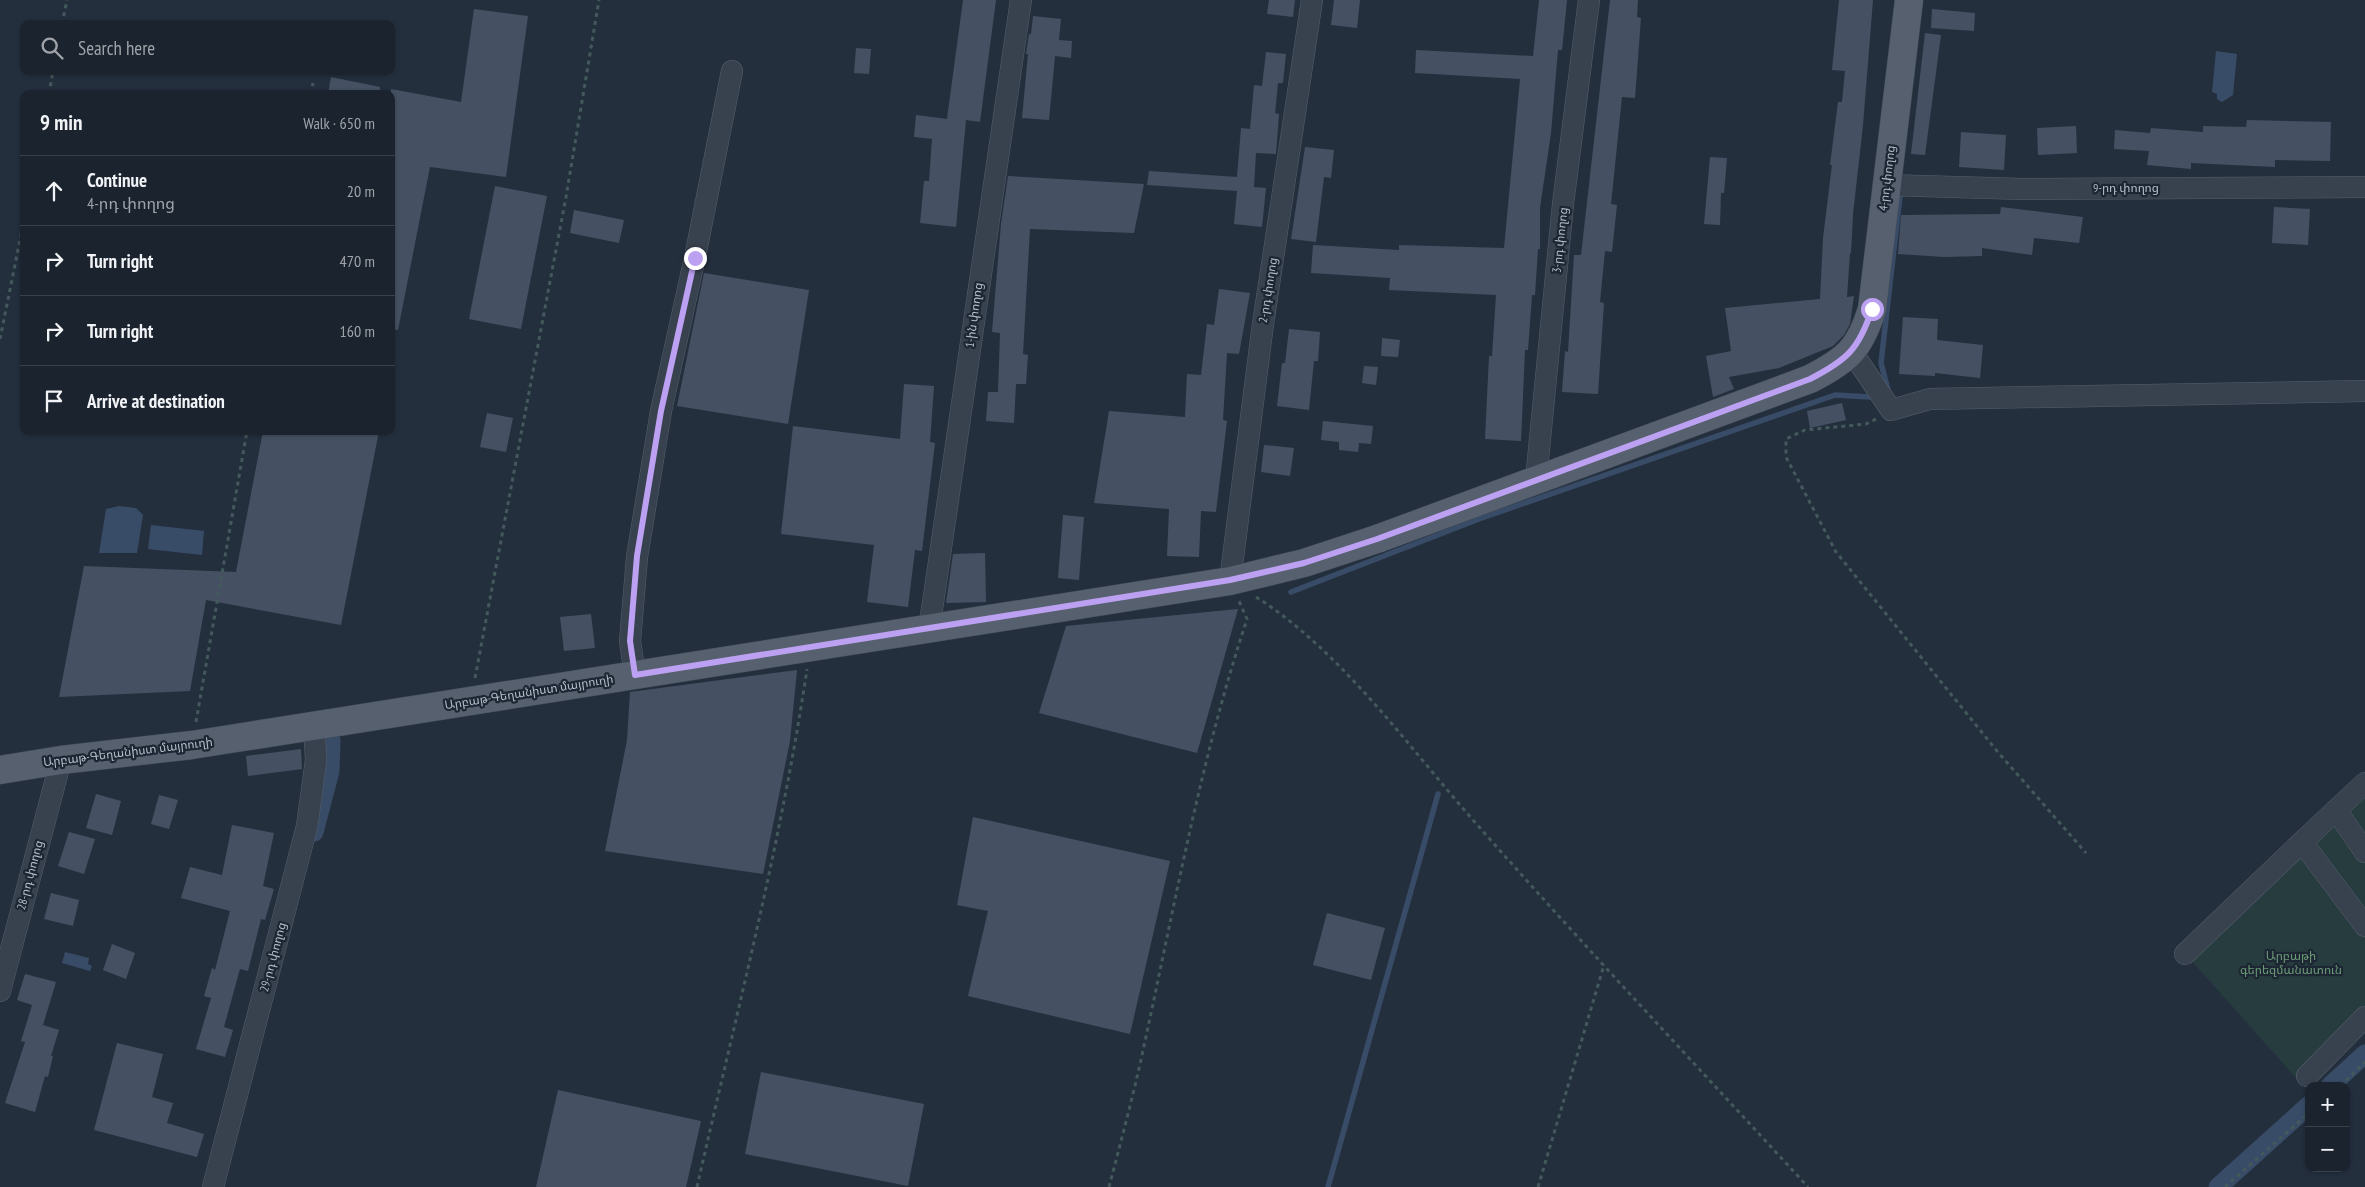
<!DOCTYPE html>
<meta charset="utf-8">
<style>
body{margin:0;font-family:"PT Sans Narrow","Noto Sans Armenian",sans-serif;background:#242b36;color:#f1f3f6}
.controls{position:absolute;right:15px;bottom:15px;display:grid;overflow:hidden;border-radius:10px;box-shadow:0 1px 4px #0004}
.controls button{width:45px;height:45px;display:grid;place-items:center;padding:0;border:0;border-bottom:1px solid #39404a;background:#1b232e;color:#f1f3f6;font:25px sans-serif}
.stop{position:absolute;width:15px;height:15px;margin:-11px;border:4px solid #bca0f2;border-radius:50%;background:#fff}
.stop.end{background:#bca0f2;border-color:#fff;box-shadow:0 1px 5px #0008}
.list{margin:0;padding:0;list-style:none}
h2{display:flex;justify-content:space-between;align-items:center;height:65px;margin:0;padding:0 20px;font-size:21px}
h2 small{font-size:16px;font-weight:400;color:#a0a4aa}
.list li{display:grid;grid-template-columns:32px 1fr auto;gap:15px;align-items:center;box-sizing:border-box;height:70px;padding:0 20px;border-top:1px solid #39404a}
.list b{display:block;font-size:19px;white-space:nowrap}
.list p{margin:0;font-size:16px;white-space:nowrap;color:#a0a4aa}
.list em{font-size:16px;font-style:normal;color:#a0a4aa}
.icon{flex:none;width:28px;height:28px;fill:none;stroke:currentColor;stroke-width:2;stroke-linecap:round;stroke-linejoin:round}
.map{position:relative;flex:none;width:2365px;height:1187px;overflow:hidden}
.search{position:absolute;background:#1b232e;box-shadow:0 1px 4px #0004;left:20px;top:20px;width:375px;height:55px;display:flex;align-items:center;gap:12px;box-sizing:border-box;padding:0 18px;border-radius:10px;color:#a0a4aa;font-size:19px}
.panel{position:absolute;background:#1b232e;box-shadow:0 1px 4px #0004;left:20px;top:90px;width:375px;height:345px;border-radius:10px}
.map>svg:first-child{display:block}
</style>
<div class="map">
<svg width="2365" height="1187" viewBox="0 0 2365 1187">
<rect width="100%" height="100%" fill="#242f3e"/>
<path fill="#263c3f" d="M 2365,785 L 2365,1029 L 2304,1087 L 2190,959 Z"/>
<g fill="#394c67">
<path d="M 2216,51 L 2237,54 L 2233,95 L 2222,102 L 2217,99 L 2217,94 L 2212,92 Z"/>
<path d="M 119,506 L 136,508 L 143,515 L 137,553 L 99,553 L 106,509 Z"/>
<path d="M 151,525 L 204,531 L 202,555 L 148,549 Z"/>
<path d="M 65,952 L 89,958 L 88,964 L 92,966 L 90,971 L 62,963 Z"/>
</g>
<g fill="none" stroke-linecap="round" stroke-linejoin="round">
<g stroke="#394c67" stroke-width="5.5">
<path d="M 1888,390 L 1881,363 L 1900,196"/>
<path d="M 1291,592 L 1479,519 L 1835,395 L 1870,397"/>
<path d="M 1328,1187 L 1438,794"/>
</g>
<g stroke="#394c67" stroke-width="19">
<path d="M 314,832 L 330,771 L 331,740"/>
<path d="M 2330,1086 L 2365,1054"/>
<path d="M 2218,1187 L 2309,1105"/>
</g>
</g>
<g fill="#455162">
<path d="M 963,0 L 996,0 L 980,122 L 966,120 L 956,227 L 920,223 L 924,181 L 929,181 L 932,139 L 914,137 L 916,115 L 947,119 Z"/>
<path d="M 1269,0 L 1295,0 L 1293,17 L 1267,14 Z"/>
<path d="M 1334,0 L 1360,0 L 1357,28 L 1331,25 Z"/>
<path d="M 1539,0 L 1567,0 L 1562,50 L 1558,50 L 1551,133 L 1540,208 L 1540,249 L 1538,249 L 1535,295 L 1532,295 L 1528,350 L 1525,350 L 1521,441 L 1485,439 L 1489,356 L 1492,356 L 1496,295 L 1389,290 L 1390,278 L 1311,273 L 1313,245 L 1399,250 L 1399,245 L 1504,248 L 1520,79 L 1415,73 L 1416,50 L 1533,56 Z"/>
<path d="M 1610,0 L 1638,0 L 1637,17 L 1641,18 L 1635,98 L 1622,97 L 1611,204 L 1617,205 L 1612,252 L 1605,251 L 1600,302 L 1604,303 L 1598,394 L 1562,392 L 1565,351 L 1568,352 L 1574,255 L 1581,255 Z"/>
<path d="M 1839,0 L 1873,0 L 1863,125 L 1853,214 L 1851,253 L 1850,253 L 1847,297 L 1854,296 L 1850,324 L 1844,335 L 1833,346 L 1779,368 L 1729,377 L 1734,389 L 1713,397 L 1706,356 L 1731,351 L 1725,308 L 1820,299 L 1823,238 L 1832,165 L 1830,165 L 1838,102 L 1842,102 L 1845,71 L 1832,70 Z"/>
<path d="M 474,9 L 528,16 L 506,177 L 430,167 L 398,330 L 391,329 L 391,89 L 461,102 Z"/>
<path d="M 1932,9 L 1975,13 L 1974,31 L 1931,28 Z"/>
<path d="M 1033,16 L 1061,19 L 1059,40 L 1072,41 L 1071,58 L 1055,56 L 1049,120 L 1022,118 L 1028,54 L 1026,54 L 1029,34 L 1031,34 Z"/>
<path d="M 1925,33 L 1941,35 L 1925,155 L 1911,154 Z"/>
<path d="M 856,48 L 871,49 L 869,74 L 854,73 Z"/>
<path d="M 1266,52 L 1286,54 L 1283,83 L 1278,83 L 1275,113 L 1279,114 L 1276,154 L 1256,153 L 1254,187 L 1266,188 L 1262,227 L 1234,224 L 1237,191 L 1147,185 L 1149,171 L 1237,177 L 1241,128 L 1250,129 L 1254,85 L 1262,86 Z"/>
<path d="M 331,77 L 380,87 L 380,94 L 328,94 Z"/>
<path d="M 2247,120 L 2331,122 L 2330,161 L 2275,160 L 2275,167 L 2191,163 L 2191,169 L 2147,165 L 2149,151 L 2114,149 L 2115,130 L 2150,133 L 2151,128 L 2203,132 L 2203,126 L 2246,127 Z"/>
<path d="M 2076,126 L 2077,153 L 2038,155 L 2037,128 Z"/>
<path d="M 1961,132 L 2006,135 L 2004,170 L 1959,167 Z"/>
<path d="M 1305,147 L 1334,150 L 1331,178 L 1324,177 L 1316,242 L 1291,239 Z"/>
<path d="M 1710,157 L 1727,158 L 1724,193 L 1721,193 L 1720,225 L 1704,224 Z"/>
<path d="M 1008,176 L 1144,184 L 1134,233 L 1030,229 L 1023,354 L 1028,355 L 1026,384 L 1016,384 L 1014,423 L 986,421 L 988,392 L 998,392 L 1000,333 L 992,332 L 1001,224 Z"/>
<path d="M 495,186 L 547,196 L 521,329 L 469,319 Z"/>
<path d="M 2001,207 L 2083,217 L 2079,243 L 2034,238 L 2032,255 L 1982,248 L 1982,256 L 1944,257 L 1898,254 L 1901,215 L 2000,214 Z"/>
<path d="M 2274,207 L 2310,209 L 2308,245 L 2272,243 Z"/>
<path d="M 574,210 L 624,220 L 619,243 L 570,233 Z"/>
<path d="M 704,273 L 809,290 L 788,424 L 677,406 Z"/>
<path d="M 1219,289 L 1250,293 L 1239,354 L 1227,353 L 1223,420 L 1227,421 L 1216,512 L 1201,511 L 1199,557 L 1167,556 L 1169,509 L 1094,503 L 1109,411 L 1185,417 L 1187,374 L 1201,375 L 1207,324 L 1214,325 Z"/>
<path d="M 1903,317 L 1938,319 L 1937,340 L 1983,345 L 1980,378 L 1935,373 L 1935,376 L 1899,374 Z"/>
<path d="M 1289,329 L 1320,332 L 1318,361 L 1314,361 L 1309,410 L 1277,406 L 1282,363 L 1285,363 Z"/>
<path d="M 1382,338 L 1400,340 L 1398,357 L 1381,356 Z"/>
<path d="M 1364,366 L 1378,367 L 1376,385 L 1362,383 Z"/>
<path d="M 904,384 L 934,386 L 930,442 L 935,443 L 922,551 L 915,550 L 908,607 L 867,602 L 874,545 L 781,534 L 793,426 L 900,439 Z"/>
<path d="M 1842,403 L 1846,420 L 1810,428 L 1807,411 Z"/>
<path d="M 487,413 L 513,418 L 506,452 L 480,447 Z"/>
<path d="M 1323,421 L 1373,426 L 1371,444 L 1359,443 L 1358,452 L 1339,450 L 1339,442 L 1321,440 Z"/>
<path d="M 263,431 L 379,431 L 341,625 L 206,600 L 190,691 L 59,697 L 84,566 L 236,572 Z"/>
<path d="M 1264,445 L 1294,448 L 1290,476 L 1261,472 Z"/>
<path d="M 1063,515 L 1084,517 L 1079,580 L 1058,578 Z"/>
<path d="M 985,553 L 986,602 L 946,603 L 953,554 Z"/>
<path d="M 1238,609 L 1197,753 L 1039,713 L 1066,626 Z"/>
<path d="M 591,614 L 595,648 L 564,651 L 560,617 Z"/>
<path d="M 797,670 L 790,741 L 763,874 L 605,851 L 627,740 L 630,692 Z"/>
<path d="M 301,749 L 302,769 L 248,776 L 246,756 Z"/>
<path d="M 96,794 L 121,801 L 112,835 L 86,828 Z"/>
<path d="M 159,795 L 178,800 L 169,829 L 151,824 Z"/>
<path d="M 973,817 L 1170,861 L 1130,1034 L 968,996 L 988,911 L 957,905 Z"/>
<path d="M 232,825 L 274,833 L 263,886 L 274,889 L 265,920 L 261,919 L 248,971 L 240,969 L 224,1027 L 233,1030 L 225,1057 L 196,1049 L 211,998 L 204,996 L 212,968 L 215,970 L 230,911 L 181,898 L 190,867 L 222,875 Z"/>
<path d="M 69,832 L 95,839 L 84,874 L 58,866 Z"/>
<path d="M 51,893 L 79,900 L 73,926 L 44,919 Z"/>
<path d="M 1327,913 L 1385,928 L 1371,980 L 1313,965 Z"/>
<path d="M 112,944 L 135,953 L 126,979 L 103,970 Z"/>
<path d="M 25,974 L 56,982 L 43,1025 L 59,1030 L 51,1056 L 53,1056 L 48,1077 L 45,1076 L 35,1112 L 5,1103 L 25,1042 L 21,1041 L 32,1005 L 17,1000 Z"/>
<path d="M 117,1043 L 163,1054 L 152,1097 L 173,1103 L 167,1123 L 204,1134 L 197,1157 L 94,1130 Z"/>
<path d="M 761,1072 L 924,1104 L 908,1186 L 745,1154 Z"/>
<path d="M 558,1090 L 701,1121 L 686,1187 L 536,1187 Z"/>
</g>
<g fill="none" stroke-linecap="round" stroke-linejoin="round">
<defs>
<g id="minor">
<path d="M 1886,185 L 2023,189 L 2365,187"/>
<path d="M 1852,352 L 1891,410 L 1930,399 L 2365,391"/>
<path d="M 1536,480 L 1563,204 L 1589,0"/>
<path d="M 1230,581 L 1263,324 L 1312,0"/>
<path d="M 929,630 L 1021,0"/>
<path d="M 635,675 L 630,641 L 637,557 L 661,411 L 695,257 L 732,71"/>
<path d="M 2365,783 L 2302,842 L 2365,926"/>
<path d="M 2336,810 L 2365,852"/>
<path d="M 2185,954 L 2302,842"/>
<path d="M 0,991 L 61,760"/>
<path d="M 2307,1076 L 2365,1017"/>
<path d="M 213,1187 L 307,826 L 316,760 L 314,725"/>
</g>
<path id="major" d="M 0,770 L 61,760 L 192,745 L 1230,581 L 1304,563 L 1377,539 L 1810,379 C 1847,360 1860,349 1872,309 L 1909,0"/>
</defs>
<use href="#minor" stroke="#565f6c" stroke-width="22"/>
<use href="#major" stroke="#414a57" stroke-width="29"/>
<g stroke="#44595c" stroke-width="3" stroke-dasharray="4 4" stroke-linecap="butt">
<path d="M 62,24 L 67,0"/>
<path d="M 49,94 L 53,71"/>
<path d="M 311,94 L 313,83"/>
<path d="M 0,339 L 24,220"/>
<path d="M 1876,419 L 1866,424 L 1805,430 L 1786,439 L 1786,457 L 1836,552 L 1997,751 L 2086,853"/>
<path d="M 1256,597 C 1340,650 1408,746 1473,820 C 1582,944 1696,1065 1808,1187"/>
<path d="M 475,678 L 566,197 L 599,0"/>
<path d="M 196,722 L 247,431"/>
<path d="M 2340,1086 L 2365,1062"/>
<path d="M 697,1187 C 736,1015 781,844 807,669"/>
<path d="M 1109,1187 C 1119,1149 1129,1111 1138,1073 C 1172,921 1198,767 1247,619 L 1239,601"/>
<path d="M 1538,1187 L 1604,965"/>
<path d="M 2225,1187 L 2309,1113"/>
</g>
<use href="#minor" stroke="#38414e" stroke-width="21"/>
<use href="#major" stroke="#56606e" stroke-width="28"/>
</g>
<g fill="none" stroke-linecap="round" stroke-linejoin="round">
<path stroke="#bca0f2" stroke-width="6" d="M 695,258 L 661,411 L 637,556 L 630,641 L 635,675 L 1230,580 L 1304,563 L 1377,539 L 1810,379 C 1847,360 1859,349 1872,309"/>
</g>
<g text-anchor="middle" stroke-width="4.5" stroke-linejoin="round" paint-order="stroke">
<g font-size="12" fill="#b4bcc9" stroke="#1d2633">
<text transform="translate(1887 178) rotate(-83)" y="4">4-րդ փողոց</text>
<text x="2126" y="192">9-րդ փողոց</text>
<text transform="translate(1560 240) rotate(-84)" y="4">3-րդ փողոց</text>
<text transform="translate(1268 290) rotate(-81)" y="4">2-րդ փողոց</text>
<text transform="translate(974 315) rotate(-82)" y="4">1-ին փողոց</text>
<text transform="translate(529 692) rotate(-9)" y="4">Արբաթ-Գեղանիստ մայրուղի</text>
<text transform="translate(128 752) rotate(-7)" y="4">Արբաթ-Գեղանիստ մայրուղի</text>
<text transform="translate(30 875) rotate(-75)" y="4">28-րդ փողոց</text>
<text transform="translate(273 957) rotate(-75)" y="4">29-րդ փողոց</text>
</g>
<g font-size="12" fill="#6b9a76" stroke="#1d2633">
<text x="2291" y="960">Արբաթի<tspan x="2291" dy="14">գերեզմանատուն</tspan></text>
</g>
</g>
</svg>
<div class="controls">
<button>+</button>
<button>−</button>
</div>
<div class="stop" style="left:1872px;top:309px"></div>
<div class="stop end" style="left:695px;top:258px"></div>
<div class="search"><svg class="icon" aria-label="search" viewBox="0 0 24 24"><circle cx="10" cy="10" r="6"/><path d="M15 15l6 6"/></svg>Search here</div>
<section class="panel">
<h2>9 min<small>Walk · 650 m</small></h2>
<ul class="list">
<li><svg class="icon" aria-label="ahead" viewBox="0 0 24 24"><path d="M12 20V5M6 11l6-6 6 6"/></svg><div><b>Continue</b><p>4-րդ փողոց</p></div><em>20 m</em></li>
<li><svg class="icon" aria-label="right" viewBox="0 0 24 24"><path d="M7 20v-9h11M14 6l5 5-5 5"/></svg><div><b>Turn right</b></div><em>470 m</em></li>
<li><svg class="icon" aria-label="right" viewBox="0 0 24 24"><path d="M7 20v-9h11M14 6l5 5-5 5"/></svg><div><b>Turn right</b></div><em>160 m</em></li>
<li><svg class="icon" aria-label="arrive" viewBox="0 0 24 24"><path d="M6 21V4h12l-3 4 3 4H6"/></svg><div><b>Arrive at destination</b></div></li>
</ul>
</section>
</div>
